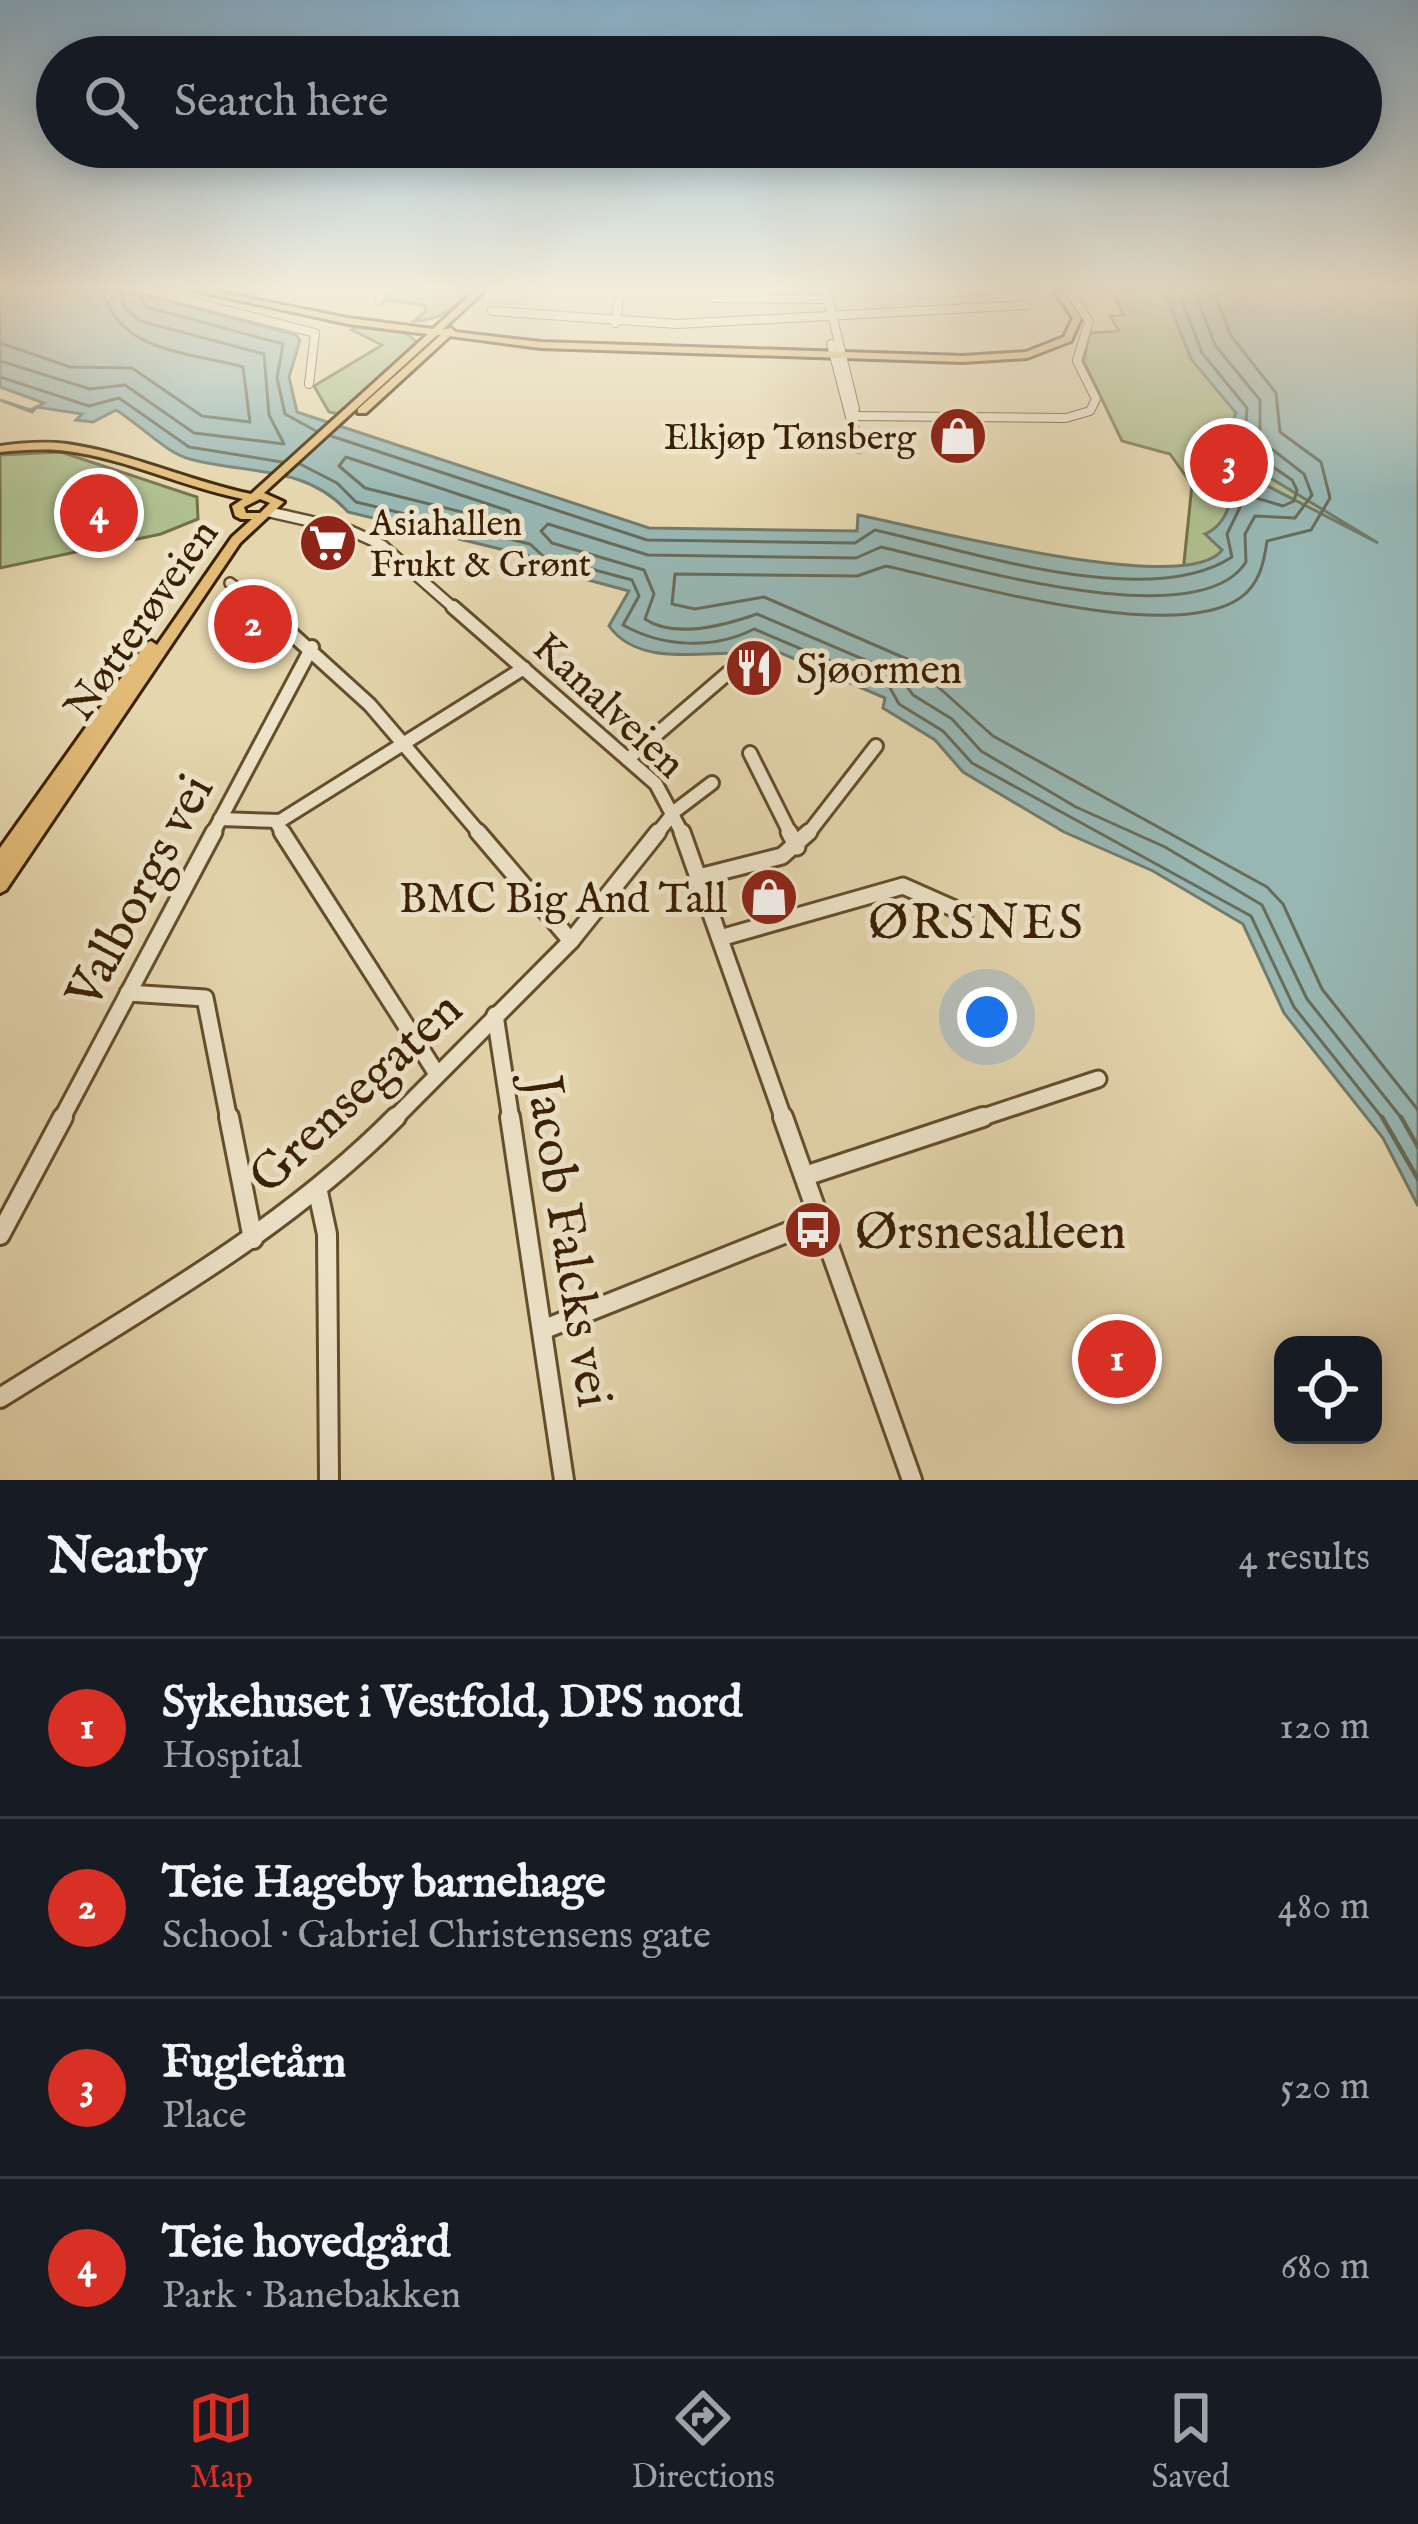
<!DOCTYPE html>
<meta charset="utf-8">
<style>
body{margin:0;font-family:"IM FELL English",serif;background:#242831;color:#f1f3f6}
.controls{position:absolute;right:36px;bottom:36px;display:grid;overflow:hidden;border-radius:24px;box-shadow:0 6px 30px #0003}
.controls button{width:108px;height:108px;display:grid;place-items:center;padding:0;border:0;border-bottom:3px solid #363941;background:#171b24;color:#f1f3f6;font:60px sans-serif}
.you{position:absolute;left:987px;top:1017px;width:42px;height:42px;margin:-30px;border:9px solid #fff;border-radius:50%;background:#1a73e8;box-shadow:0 0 0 18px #1a73e833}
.badge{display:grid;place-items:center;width:78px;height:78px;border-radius:50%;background:#d93025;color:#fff;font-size:39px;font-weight:700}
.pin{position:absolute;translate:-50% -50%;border:6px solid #fff;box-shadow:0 3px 12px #0006}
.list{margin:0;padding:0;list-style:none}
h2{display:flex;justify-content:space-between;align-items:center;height:156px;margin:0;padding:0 48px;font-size:51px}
h2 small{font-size:39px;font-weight:400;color:#9ea1a6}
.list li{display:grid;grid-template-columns:78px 1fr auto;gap:36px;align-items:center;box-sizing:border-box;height:180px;padding:0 48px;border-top:3px solid #363941}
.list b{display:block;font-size:45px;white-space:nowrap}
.list p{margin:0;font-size:39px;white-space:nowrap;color:#9ea1a6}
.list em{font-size:39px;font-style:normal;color:#9ea1a6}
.icon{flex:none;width:66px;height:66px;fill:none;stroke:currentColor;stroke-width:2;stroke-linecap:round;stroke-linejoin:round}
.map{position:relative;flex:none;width:1418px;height:1480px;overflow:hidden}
.search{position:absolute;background:#171b24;box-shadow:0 6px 30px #0003;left:36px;right:36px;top:36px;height:132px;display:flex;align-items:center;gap:30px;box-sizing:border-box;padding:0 42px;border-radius:66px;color:#9ea1a6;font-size:45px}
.sheet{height:876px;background:#171b24}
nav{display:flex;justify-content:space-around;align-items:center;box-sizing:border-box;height:168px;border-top:3px solid #363941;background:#171b24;font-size:33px;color:#9ea1a6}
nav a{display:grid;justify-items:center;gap:6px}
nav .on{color:#d93025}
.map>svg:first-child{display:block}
</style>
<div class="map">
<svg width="1418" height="1480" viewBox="0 0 1418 1480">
<rect width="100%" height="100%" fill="#e5d6ae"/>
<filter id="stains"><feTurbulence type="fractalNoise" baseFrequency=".00167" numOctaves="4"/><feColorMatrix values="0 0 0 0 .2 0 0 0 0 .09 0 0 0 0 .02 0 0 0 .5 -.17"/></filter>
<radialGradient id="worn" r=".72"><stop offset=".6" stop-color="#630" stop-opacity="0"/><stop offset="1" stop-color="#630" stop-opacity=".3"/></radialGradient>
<g fill="#afbf8f" stroke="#747048" stroke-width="3">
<path d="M 385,290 L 476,290 C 455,305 441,321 414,321 L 426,311 L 425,305 L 383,300 Z"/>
<path d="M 1111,290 L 1418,290 L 1418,589 L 1183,572 L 1192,485 L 1170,454 L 1122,441 L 1084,362 L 1089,333 L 1119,331 L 1110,316 L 1124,315 Z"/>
<path d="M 357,327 L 406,333 L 417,342 L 344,415 L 329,412 L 314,386 L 382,345 L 352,330 Z"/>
<path d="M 61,452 L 197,497 L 198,519 L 161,534 L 0,568 L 0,455 Z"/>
</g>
<path fill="#98b7b3" stroke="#727b6c" stroke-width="3" d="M 0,290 L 125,290 L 296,335 L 300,340 L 289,377 L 297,412 L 649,528 L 857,531 L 858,515 C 920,527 1187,598 1222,550 L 1205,534 C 1226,525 1232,502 1233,481 L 1258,481 L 1378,543 L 1234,456 L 1227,435 L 1236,413 L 1191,359 L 1164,290 L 1418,290 L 1418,1206 L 1383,1138 L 1284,1013 L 1243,924 L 1153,871 L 1064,832 L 963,772 L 935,740 L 883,708 L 885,698 L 751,640 L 738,653 C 695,653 637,665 609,626 L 629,591 L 525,563 L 529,556 L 348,512 C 305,464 248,475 190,459 C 166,453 142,426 116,410 L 93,422 L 76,420 L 82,414 L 37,407 L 32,412 L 0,400 L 30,410 L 44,403 L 0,387 Z"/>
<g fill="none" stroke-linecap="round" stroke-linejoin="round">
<g stroke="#686c5a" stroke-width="3">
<path d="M 136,290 L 146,307 L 283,344 L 277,378 L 285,414 L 316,431"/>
<path d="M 1194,290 L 1215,345 L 1260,400 L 1260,440 L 1304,474 L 1312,495 L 1295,518 L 1255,516 L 1245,534 L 1246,562 C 1198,638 957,564 881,547 L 856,558 L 648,555 L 548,524 L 541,531 L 552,543 L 644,570 L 654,594 L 645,619 C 674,639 726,625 757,614 L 898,674 L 913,695 L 952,719 L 981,751 L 1076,807 L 1165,847 L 1262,905 L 1307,999 L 1403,1120"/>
<path d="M 1213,290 L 1231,336 L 1276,393 L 1280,432 L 1321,462 L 1330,498 L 1311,530 L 1267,541 C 1264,563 1259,585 1240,598 C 1173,645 964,583 886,566 L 857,576 L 675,574 L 672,604 L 695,609 L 764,597 L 907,659 L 993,736 L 1267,887 L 1283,904 L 1322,989 L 1418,1110"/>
<path d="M 0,343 L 70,367 L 132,368 L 202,416 L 250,422 L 243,367 C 190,352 118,353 103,290"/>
<path d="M 0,361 L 90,389 L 125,385 L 194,433 L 284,444 L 269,415 L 264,354 L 140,321 L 125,308 L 121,290"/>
<path d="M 0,377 L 89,406 L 119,398 L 189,447 L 282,462"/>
<path d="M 331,436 L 647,540 L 855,543 L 875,530 C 969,551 1148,612 1232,557 L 1227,534 L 1246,495 L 1283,506 L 1294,501 L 1297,490 L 1292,480 L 1244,447 L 1247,408 L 1202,353 L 1178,290"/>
<path d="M 346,457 L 509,511 L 513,519 L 506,523 L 365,488 L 339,466 Z"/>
<path d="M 300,464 L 337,483 L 356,502 L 530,544 L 543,556 L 632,580 L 639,596 L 623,625 C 662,647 713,650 754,629 L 889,686 L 899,704 L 943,731 L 972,763 L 1251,916 L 1294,1007 L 1384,1120"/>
</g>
<g stroke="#686c5a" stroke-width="4.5">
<path d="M 1382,1117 L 1418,1179"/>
<path d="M 1401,1117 L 1418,1147"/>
</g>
<defs>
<g id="minor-far4">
<path d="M 148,290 L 315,333 L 309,384"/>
<path d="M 826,290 L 855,409 L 852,416"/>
<path d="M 921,294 L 988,290"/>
<path d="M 714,298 L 827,299"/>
<path d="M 379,301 L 382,290"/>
<path d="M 492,311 L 677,324 L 1027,305"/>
<path d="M 615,323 L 621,290"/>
<path d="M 831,344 L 854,432"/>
<path d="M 852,416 L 1066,418 L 1090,411 L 1096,399 L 1077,361 L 1089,321 L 1068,290"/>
</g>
<g id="minor-far3">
<path d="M 853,429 L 858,447"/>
<path d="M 270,512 L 349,530 L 382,545 L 456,610"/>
<path d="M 230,583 L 266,610"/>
</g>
<g id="minor-far2">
<path d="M 262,607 L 370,705 L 481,835"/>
<path d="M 453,607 L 656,784 L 683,835"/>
<path d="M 750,753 L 791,835"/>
<path d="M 628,759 L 728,673"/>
<path d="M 220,819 L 280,821 L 524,668"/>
<path d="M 276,822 L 284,835"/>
<path d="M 212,835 L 312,647"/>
<path d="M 656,835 L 675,811 L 712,783"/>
<path d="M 807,835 L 876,746"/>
</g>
<g id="minor-far1">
<path d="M 282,832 L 437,1074"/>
<path d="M 478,832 L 571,941"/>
<path d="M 682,832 L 784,1120"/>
<path d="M 789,832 L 797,847"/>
<path d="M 699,877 L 782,856 L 809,832"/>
<path d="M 720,938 L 903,886 L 964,913"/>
<path d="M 128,993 L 205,998 L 229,1120"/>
<path d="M 495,1015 L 511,1120"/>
<path d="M 61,1120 L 214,832"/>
<path d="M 393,1120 L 571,941 L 658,832"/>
<path d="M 974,1120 L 1098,1079"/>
</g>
<g id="minor">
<path d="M 229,1117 L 253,1239"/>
<path d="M 510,1117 L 564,1480"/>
<path d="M 783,1117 L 912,1480"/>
<path d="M 805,1176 L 983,1117"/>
<path d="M 318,1192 L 327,1234 L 329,1480"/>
<path d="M 0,1235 L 63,1117"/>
<path d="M 542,1330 L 821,1219"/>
<path d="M 0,1398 C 138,1311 281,1233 396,1117"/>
</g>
<path id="major" d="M 192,290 L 208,290 L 348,318 L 433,329 L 476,290 L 485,290 L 442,330 L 451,328 L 455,332 L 541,342 L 963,356 L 1026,352 L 1064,337 L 1073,318 L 1054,290 L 1062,290 L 1081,318 L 1071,341 L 1027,358 L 963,362 L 541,348 L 450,336 L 366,413 L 358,413 L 358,409 L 441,335 L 437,335 L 264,493 L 284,502 L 240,543 L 6,890 L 0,893 L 0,848 L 146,643 L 151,641 L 157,645 L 232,537 L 252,519 L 241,519 L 235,516 L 232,506 L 243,499 C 183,487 127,459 67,451 C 44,448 23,450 0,452 L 0,446 C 22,443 44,441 67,444 C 130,453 189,481 251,494 L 428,334 L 348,324 ZM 260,499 L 270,503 L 260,513 L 246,513 L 244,507 Z"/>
</defs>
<use href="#minor-far4" stroke="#644e2c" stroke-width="10"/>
<use href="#minor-far3" stroke="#644e2c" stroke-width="14"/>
<use href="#minor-far2" stroke="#644e2c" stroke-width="18"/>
<use href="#minor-far1" stroke="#644e2c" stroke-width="21"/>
<use href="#minor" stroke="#644e2c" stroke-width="24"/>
<use href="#major" stroke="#392001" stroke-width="6"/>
<use href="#minor-far4" stroke="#eee4ca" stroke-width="8"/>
<use href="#minor-far3" stroke="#eee4ca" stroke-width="9"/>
<use href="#minor-far2" stroke="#eee4ca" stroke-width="12"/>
<use href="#minor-far1" stroke="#eee4ca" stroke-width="15"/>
<use href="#minor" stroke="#eee4ca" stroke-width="18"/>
<use href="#major" fill="#e2bb77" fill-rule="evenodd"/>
</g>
<linearGradient id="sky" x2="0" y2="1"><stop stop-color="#88b5d3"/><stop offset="0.58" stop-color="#f3eddb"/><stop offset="1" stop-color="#f3eddb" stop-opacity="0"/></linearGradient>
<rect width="1418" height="497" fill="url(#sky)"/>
<defs>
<symbol id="shop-disc" viewBox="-11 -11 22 22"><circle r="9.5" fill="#8f2418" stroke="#eee4ca"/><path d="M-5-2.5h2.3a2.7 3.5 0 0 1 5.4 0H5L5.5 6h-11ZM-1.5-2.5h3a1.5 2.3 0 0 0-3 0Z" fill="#fff"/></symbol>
<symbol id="supermarket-disc" viewBox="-11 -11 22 22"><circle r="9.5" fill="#8f2418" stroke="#eee4ca"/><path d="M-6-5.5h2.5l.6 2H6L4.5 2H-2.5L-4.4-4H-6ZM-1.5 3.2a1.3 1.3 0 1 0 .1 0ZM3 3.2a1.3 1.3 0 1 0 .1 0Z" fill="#fff"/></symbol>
<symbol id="restaurant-disc" viewBox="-11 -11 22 22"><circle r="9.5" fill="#8f2418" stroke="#eee4ca"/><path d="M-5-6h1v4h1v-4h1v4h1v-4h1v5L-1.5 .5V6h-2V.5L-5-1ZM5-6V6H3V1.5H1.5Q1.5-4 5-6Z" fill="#fff"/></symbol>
<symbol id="bus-disc" viewBox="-11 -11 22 22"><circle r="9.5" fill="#8f2418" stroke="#eee4ca"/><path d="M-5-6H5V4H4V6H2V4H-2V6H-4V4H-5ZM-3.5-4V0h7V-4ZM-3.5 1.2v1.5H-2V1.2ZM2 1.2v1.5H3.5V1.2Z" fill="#fff"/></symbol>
</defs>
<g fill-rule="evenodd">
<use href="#shop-disc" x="925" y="403" width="66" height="66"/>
<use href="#supermarket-disc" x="295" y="510" width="66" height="66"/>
<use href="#restaurant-disc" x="721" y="635" width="66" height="66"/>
<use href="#shop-disc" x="736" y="864" width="66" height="66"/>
<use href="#bus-disc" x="780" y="1197" width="66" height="66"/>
</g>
<g text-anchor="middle" stroke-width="10" stroke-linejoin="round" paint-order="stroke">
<g font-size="36" fill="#392001" stroke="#eee4ca" text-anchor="end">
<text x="916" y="449">Elkjøp Tønsberg</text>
<text x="370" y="535" text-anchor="start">Asiahallen<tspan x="370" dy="41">Frukt &amp; Grønt</tspan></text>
</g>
<g font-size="42" fill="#392001" stroke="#eee4ca">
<text transform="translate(140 619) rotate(-55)" y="15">Nøtterøveien</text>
<text transform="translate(610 704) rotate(43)" y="15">Kanalveien</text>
</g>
<g font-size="42" fill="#392001" stroke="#eee4ca" text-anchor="start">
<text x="796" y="683">Sjøormen</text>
<text x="727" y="912" text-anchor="end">BMC Big And Tall</text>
</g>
<g font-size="48" letter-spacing="3" fill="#392001" stroke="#eee4ca">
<text x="977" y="938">ØRSNES</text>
</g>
<g font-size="51" fill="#392001" stroke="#eee4ca">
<text transform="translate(138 890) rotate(-62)" y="18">Valborgs vei</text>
<text transform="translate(354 1091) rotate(-43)" y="18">Grensegaten</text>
<text transform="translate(571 1241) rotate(81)" y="18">Jacob Falcks vei</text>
</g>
<g font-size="51" fill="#392001" stroke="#eee4ca" text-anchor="start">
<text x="855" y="1248">Ørsnesalleen</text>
</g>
</g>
<rect width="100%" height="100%" filter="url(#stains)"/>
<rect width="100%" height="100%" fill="url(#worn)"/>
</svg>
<div class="controls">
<button><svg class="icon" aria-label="locate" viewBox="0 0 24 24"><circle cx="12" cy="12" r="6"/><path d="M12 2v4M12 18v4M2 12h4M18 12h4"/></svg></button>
</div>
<div class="you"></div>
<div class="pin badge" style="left:1117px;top:1359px">1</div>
<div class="pin badge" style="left:253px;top:624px">2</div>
<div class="pin badge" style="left:1229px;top:463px">3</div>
<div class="pin badge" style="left:99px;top:513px">4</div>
<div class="search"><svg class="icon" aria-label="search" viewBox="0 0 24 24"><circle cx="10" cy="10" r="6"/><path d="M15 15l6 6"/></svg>Search here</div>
</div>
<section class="sheet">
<h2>Nearby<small>4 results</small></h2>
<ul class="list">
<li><span class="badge">1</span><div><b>Sykehuset i Vestfold, DPS nord</b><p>Hospital</p></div><em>120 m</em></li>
<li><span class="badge">2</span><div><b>Teie Hageby barnehage</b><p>School · Gabriel Christensens gate</p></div><em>480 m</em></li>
<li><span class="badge">3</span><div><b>Fugletårn</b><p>Place</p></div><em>520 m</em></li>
<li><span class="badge">4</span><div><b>Teie hovedgård</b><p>Park · Banebakken</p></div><em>680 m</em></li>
</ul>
</section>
<nav>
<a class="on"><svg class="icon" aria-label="map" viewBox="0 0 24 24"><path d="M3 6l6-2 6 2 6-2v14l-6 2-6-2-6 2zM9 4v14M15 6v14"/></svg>Map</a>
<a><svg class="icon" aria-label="directions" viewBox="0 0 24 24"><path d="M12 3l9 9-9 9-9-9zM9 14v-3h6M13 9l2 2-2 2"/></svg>Directions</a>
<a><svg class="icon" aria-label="saved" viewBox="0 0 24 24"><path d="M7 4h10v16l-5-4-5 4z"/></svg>Saved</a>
</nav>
